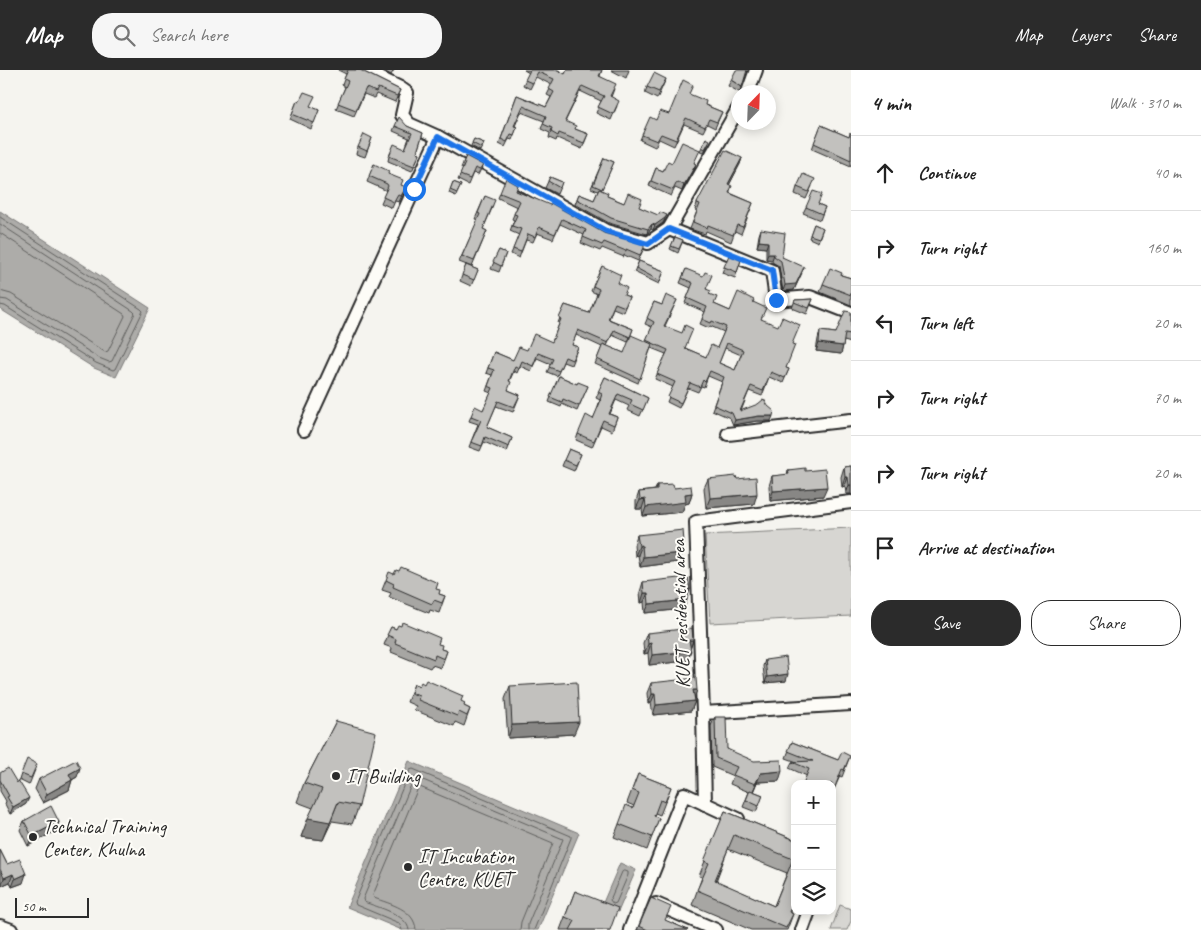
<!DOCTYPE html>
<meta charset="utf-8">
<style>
body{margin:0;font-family:Caveat,sans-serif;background:#f6f6f6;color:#222}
.controls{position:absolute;right:15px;bottom:15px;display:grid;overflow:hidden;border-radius:10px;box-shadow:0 2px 12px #0003}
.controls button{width:45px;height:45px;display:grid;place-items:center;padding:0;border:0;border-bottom:1px solid #e0e0e0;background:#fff;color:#222;font:25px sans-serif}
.compass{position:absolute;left:731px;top:15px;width:45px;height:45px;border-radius:50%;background:#fff;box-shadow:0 2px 12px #0003;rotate:23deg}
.scale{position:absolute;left:15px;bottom:12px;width:74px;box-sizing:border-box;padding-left:5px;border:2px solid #2b2b2b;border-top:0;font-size:14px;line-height:18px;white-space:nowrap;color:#2b2b2b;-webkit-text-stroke:4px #fdfcf7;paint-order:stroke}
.stop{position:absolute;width:15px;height:15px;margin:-11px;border:4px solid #1a73e8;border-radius:50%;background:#fff}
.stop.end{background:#1a73e8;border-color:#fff;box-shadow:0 1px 5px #0008}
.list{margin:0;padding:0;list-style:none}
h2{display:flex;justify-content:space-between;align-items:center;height:65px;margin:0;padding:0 20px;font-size:21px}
h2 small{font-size:16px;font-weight:400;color:#767676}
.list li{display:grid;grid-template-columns:32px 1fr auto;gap:15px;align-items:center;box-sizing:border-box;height:75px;padding:0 20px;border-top:1px solid #e0e0e0}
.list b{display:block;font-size:19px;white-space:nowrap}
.list em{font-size:16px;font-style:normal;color:#767676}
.actions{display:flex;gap:10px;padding:15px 20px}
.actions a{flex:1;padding:11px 0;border:1px solid #2b2b2b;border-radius:20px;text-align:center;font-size:18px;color:#2b2b2b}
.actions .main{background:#2b2b2b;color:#fff}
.icon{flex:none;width:28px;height:28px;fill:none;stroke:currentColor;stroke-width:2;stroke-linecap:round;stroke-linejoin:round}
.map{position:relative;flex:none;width:851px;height:860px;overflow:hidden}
header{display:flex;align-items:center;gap:30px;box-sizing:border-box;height:70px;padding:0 25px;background:#2b2b2b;color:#fff}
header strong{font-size:24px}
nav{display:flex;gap:28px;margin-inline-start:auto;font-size:18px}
.search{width:350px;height:45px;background:#f6f6f6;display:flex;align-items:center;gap:12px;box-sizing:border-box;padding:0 18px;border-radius:20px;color:#767676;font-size:19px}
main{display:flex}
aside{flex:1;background:#fff}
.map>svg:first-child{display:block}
</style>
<header>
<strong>Map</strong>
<div class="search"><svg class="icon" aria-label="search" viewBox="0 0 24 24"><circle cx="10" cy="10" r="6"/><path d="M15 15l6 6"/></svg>Search here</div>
<nav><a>Map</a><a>Layers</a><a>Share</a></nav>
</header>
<main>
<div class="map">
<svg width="851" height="860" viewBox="0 0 851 860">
<rect width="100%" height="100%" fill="#f5f4ef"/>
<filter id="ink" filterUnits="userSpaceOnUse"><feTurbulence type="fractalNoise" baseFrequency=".02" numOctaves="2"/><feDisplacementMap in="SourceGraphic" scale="10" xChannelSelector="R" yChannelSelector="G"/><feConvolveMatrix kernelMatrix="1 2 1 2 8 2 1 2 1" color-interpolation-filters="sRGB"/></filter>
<g filter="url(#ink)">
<g fill="#d7d6d2" stroke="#81807e">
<path d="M 851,458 L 851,546 L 710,553 L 705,465 Z"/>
<path d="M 840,835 L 851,839 L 851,851 L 847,860 L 831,860 Z"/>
</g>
<g fill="#adaca9" stroke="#797877">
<path d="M 0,141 L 150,238 L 116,307 L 94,298 L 0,239 Z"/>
<path d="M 409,691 L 579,763 L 538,860 L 402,860 L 347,837 Z"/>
<path d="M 620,793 L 636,800 L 618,842 L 602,835 Z"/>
</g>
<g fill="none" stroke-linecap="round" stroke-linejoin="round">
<g stroke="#5f5f5d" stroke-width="1">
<path d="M 0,147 L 141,239 L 143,241 L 115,299 L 113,300 L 96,293 L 5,236 L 0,235"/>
<path d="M 0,154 L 133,241 L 135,243 L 112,291 L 109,292 L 99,288 L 7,230 L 0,229"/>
<path d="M 0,163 L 124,244 L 125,246 L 108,281 L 105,282 L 11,224 L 0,221"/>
<path d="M 624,801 L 628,802 L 628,805 L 616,833 L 613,834 L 610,830 L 622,802 Z"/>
<path d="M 402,860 L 399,853 L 356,835 L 355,832 L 410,700 L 413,699 L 571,766 L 571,768 L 534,860"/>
<path d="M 409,860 C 407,844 377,837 364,832 L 363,829 L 414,708 L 416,707 L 563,769 L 528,854 L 528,860"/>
<path d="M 416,860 C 415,839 390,834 374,828 L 373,825 L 418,718 L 420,717 L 553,773 L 521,852 L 520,860"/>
</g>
<defs>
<g id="minor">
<path d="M 748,22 L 756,0"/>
<path d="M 738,39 L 669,159 L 772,201 L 776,230 L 810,227 L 851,243"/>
<path d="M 438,67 L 606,161 L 648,173 L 669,159"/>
<path d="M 304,360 L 438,67 L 409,54 L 402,45 L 407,23 L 400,18 L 363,0"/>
<path d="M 728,364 L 851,350"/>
<path d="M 851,432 L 696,452 L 703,643 L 851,634"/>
<path d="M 703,643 L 705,734"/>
<path d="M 656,834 L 716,860"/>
<path d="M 0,856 L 11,860"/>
<path d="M 630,860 L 684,724 L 738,749"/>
<path d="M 802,860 L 809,841"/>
</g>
</defs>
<use href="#minor" stroke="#2b2b2b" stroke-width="16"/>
<use href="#minor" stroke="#fdfcf7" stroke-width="12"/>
</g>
<g fill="#a7a6a3" stroke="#2b2b2b" fill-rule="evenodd">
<path d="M 338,0 L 360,0 L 400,20 L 395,32 L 376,24 L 374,28 L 364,24 L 354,46 L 336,39 L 345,17 L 342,15 L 346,4 Z"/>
<path d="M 382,0 L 394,0 L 391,5 Z"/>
<path d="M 524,0 L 558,0 L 565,4 L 567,0 L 602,0 L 600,6 L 614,19 L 611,27 L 617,36 L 611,50 L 596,43 L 601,31 L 580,21 L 565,52 L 575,59 L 588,64 L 582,79 L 557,68 L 556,71 L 549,68 L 550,63 L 541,59 L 544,51 L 521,42 L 515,56 L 517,57 L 512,70 L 509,69 L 505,77 L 499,74 L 517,25 L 546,37 L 551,27 L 547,25 L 552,15 L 536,7 L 530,19 L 523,15 L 529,3 Z"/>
<path d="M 611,0 L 629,0 L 626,8 Z"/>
<path d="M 666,9 L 657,29 L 645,23 L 647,17 Z"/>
<path d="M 731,10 L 742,17 L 740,22 L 739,22 L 728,16 Z"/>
<path d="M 689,24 L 705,35 L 722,42 L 715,58 L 707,54 L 703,62 L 684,54 L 674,76 L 659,69 L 655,77 L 640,70 L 642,65 L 656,50 L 669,44 Z"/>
<path d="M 297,31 L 319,40 L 311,59 L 290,49 Z"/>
<path d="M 821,55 L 849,67 L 851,64 L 851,96 L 812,79 Z"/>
<path d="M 395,56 L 407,56 L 423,63 L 417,82 L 420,83 L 412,101 L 388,91 L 389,86 L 405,79 L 409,68 L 393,61 Z"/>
<path d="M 372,68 L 365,87 L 356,84 L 358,77 Z"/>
<path d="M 706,68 L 709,73 L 704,82 L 700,81 Z"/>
<path d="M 474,69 L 484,73 L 480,81 L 471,76 Z"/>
<path d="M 466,86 L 483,95 L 478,105 L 473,103 L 468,115 L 458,110 L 463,99 L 461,98 Z"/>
<path d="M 604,88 L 614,92 L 601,121 L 607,126 L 624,133 L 639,137 L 665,150 L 663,153 L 653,160 L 651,159 L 647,164 L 609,153 L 575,134 L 579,124 L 594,130 L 598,121 L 591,118 Z"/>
<path d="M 742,88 L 740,94 L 729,115 L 730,123 L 753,133 L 741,164 L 735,161 L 731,172 L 706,161 L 705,164 L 690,159 L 697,141 L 695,140 L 697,133 Z"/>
<path d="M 672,93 L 695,93 L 694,99 L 682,121 L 675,118 L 671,126 L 649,116 L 656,98 L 663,101 Z"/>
<path d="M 374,94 L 388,104 L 401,115 L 403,123 L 399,132 L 395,131 L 392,138 L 381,133 L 386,121 L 385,120 L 367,112 Z"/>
<path d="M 550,107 L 562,112 L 557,124 L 545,118 Z"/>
<path d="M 453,112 L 461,115 L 456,126 L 449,123 Z"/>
<path d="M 812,116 L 806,129 L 795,124 L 797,117 Z"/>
<path d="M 516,121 L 604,163 L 644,178 L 638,191 L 624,185 L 624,187 L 602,178 L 600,181 L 581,173 L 584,165 L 560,154 L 553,169 L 537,163 L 533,172 L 526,170 L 519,188 L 511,184 L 519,165 L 510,161 L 514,150 L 512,149 L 517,137 L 498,128 L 500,123 Z"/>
<path d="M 485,126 L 493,136 L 483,159 L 487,161 L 472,197 L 459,192 L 478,150 L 475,149 Z"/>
<path d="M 818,134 L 825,137 L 820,150 L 803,143 L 806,137 Z"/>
<path d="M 814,154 L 823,158 L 818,172 L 809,168 Z"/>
<path d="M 761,159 L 782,187 L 802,203 L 794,220 L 783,221 L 779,196 L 772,192 L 772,190 L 766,189 L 766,178 L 757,177 L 759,165 Z"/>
<path d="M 675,167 L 683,170 L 678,183 L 670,179 Z"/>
<path d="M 499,180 L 506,183 L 499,202 L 491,199 Z"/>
<path d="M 741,190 L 735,208 L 722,203 L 724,197 Z"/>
<path d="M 639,191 L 664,201 L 659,214 L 634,202 Z"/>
<path d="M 466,195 L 478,200 L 471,216 L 460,211 Z"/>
<path d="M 602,196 L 618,214 L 624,225 L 629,227 L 623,242 L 613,238 L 609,249 L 633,259 L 628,272 L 612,265 L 607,276 L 624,283 L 646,271 L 652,257 L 645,254 L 654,232 L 662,235 L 677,230 L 665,256 L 685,278 L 706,287 L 717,278 L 724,262 L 710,256 L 709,258 L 700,254 L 705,242 L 685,233 L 691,218 L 680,213 L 686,199 L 707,219 L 714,234 L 730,241 L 753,232 L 761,249 L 792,274 L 786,298 L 789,299 L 783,313 L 769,307 L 762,326 L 749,321 L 741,341 L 771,351 L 757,351 L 733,355 L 730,348 L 712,340 L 722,312 L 708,306 L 704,317 L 701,316 L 698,322 L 688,318 L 679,338 L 667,332 L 673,317 L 655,309 L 666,284 L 651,278 L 638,313 L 595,294 L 602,277 L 576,265 L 572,275 L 578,277 L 571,295 L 563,292 L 557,306 L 547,302 L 551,294 L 537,288 L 531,301 L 520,296 L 517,303 L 514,301 L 509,312 L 508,320 L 520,325 L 513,342 L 496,336 L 487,357 L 512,368 L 507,382 L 484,372 L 480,381 L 469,377 L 478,354 L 469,351 L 471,346 L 483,340 L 491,323 L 486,321 L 492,305 L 486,303 L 494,282 L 513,290 L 527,280 L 552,272 L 559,254 L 558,253 L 565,235 L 589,243 L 597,224 L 591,221 ZM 725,278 L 741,285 L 735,300 L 719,293 Z"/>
<path d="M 841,205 L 851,208 L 851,235 L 820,222 L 823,214 Z"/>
<path d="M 813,229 L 807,244 L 792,238 L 795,230 Z"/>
<path d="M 851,242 L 851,273 L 844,271 L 841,284 L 816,281 L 818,269 L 820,261 L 836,263 Z"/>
<path d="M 559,306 L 577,314 L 588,316 L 577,341 L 562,334 L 561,337 L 549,332 Z"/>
<path d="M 605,307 L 648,328 L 640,346 L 627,340 L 629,336 L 616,330 L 610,344 L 617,347 L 612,361 L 601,356 L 592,377 L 576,370 L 578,364 L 593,349 L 599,336 L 598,336 L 600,330 L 596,328 Z"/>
<path d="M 569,379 L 581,384 L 574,401 L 562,396 Z"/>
<path d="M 851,396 L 851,424 L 846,424 L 845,416 L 842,417 L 841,407 L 844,397 Z"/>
<path d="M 788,400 L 805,401 L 823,426 L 770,431 L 769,416 L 772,406 L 787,405 Z"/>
<path d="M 708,409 L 754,434 L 706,438 L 704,418 Z"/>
<path d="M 657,415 L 674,418 L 692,423 L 689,433 L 685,434 L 682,442 L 643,446 L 642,439 L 636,439 L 636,431 L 639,422 L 655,420 Z"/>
<path d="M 637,465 L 684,472 L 681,479 L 681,483 L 678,492 L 640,497 L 638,485 L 635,486 L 634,475 Z"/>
<path d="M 386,510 L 436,519 L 439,524 L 445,526 L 439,543 L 430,540 L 429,543 L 389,527 L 391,523 L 382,520 Z"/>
<path d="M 643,512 L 690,519 L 684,539 L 645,543 L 644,532 L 641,533 L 640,522 Z"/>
<path d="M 391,557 L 438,574 L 441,579 L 447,581 L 441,598 L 432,595 L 430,598 L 391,582 L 392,578 L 384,575 Z"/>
<path d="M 647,563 L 693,570 L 687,591 L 649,595 L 648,583 L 644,584 L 643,573 Z"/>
<path d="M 765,590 L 786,611 L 765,613 L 763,596 Z"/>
<path d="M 651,613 L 697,620 L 694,627 L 695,631 L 691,641 L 653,645 L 651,633 L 648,634 L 647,623 Z"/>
<path d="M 414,614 L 461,631 L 464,636 L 470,639 L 464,656 L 455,652 L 454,656 L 414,640 L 416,636 L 407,632 Z"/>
<path d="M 510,616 L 574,664 L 508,668 L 505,629 Z"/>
<path d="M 715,647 L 727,679 L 779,711 L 757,712 L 753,721 L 763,725 L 756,742 L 743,737 L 749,722 L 730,714 L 733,706 L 712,697 L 711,656 Z"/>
<path d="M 336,651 L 359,736 L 352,754 L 332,751 L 323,770 L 301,767 L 313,738 L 297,732 L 304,713 Z"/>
<path d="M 792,672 L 838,690 L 850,686 L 842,707 L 840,706 L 832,724 L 832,714 L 807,706 L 789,698 L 792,692 L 797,692 L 786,688 Z"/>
<path d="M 35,700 L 29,715 L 19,710 L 21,704 Z"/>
<path d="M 0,703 L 26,734 L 10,744 L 5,734 L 6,731 L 0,721 Z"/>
<path d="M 638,704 L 671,717 L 660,745 L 655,743 L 654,746 L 659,748 L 647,780 L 614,767 L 619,754 L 633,738 L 634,736 L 627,733 Z"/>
<path d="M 77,707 L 72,710 L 69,720 L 43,733 L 35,719 L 39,709 Z"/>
<path d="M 725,741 L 795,770 L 790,842 L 793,844 L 787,860 L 751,860 L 692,835 L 702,807 L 699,806 ZM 728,779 L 787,803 L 774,836 L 716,811 Z"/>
<path d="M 24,751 L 59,752 L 56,761 L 28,776 L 20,760 Z"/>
<path d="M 0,780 L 7,794 L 23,813 L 12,817 L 10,812 L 1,816 Z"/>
<path d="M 575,821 L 610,860 L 560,860 Z"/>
<path d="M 666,851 L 688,860 L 637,860 L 639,856 Z"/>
</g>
<g fill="#888785" stroke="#2b2b2b">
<path d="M 742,88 L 740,94 L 726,121 L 728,114 Z"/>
<path d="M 696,94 L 694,99 L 682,121 L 684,115 Z"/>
<path d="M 667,145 L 663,153 L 653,160 L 655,155 Z"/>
<path d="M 652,154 L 651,159 L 647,164 L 648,159 Z"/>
<path d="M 759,171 L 768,172 L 766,178 L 757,177 Z"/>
<path d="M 768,184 L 774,184 L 772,190 L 766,189 Z"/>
<path d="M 804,197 L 794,220 L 783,221 L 785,215 Z"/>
<path d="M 819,273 L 843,276 L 841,284 L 816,281 Z"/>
<path d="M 759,346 L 773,346 L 771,351 L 757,351 L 733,355 L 735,350 Z"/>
<path d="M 845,407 L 848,407 L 845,416 L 842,417 Z"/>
<path d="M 849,415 L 851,415 L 851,424 L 846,424 Z"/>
<path d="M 827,417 L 823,426 L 770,431 L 773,421 Z"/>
<path d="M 692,423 L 689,433 L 685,434 L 682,442 L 643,446 L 646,437 L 685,424 Z"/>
<path d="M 757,424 L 754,434 L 706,438 L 710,428 Z"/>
<path d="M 645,429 L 642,439 L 636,439 L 640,430 Z"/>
<path d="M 680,472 L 684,472 L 680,481 Z"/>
<path d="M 642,475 L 638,485 L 635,486 L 639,476 Z"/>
<path d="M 681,483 L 678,492 L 640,497 L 643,487 Z"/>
<path d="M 686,519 L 690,519 L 686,528 Z"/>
<path d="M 644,523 L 648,523 L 644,532 L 641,533 Z"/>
<path d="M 687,530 L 684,539 L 645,543 L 649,534 Z"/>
<path d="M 689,570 L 693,570 L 690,579 Z"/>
<path d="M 651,573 L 648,583 L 644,584 L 648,574 Z"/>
<path d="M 691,581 L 687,591 L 649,595 L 652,585 Z"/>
<path d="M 788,604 L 786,611 L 765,613 L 767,607 Z"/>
<path d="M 693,620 L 697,620 L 694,629 Z"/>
<path d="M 652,624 L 655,624 L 651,633 L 648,634 Z"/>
<path d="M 695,631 L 691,641 L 653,645 L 656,635 Z"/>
<path d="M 579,652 L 574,664 L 508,668 L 512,655 Z"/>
<path d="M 80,698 L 77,707 L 66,713 L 69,704 Z"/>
<path d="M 782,701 L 779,711 L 757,712 L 752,724 L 761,703 Z"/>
<path d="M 72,710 L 69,720 L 43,733 L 47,724 Z"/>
<path d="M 29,728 L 26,734 L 10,744 L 13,737 Z"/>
<path d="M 338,732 L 323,770 L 301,767 L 308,748 Z"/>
<path d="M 59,752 L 56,761 L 28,776 L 32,766 Z"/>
<path d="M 13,804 L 10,812 L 1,816 L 4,808 Z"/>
<path d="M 26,804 L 23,813 L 12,817 L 15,809 Z"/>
</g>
<g fill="#c2c1be" stroke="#2b2b2b" fill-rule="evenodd">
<path d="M 348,0 L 360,0 L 400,20 L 397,26 L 378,18 L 376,22 L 366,18 L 356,40 L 338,33 L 348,11 L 344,9 Z"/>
<path d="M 530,0 L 558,0 L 565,4 L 567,0 L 602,0 L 599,6 L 616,14 L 610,26 L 619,31 L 613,44 L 598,37 L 604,26 L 582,16 L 565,51 L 576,56 L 575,59 L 588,64 L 584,73 L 559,63 L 558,66 L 551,62 L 552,58 L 543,54 L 546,46 L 523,36 L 514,56 L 517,57 L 514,65 L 511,64 L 507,72 L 501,69 L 517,25 L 546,37 L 554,22 L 549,19 L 554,9 L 538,2 L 532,13 L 525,10 Z"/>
<path d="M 736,0 L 747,0 L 742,17 L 731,10 Z"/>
<path d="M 654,3 L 666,9 L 659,22 L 647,17 Z"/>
<path d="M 683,10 L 693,15 L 689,24 L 706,31 L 705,35 L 722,42 L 717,52 L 709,49 L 705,57 L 686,48 L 676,70 L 661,64 L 657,71 L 642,65 L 650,47 L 656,50 L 660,41 L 669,44 Z"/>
<path d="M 304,22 L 315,26 L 310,36 L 319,40 L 314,53 L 292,44 L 297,31 L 299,32 Z"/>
<path d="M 399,47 L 407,56 L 423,63 L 417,82 L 420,83 L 414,96 L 389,86 L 394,74 L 405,79 L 412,63 L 395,56 Z"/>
<path d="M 821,55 L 849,67 L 850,63 L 851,64 L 851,90 L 814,73 Z"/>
<path d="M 364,64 L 372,68 L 367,81 L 358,77 Z"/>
<path d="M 706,68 L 710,70 L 705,79 L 702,77 Z"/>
<path d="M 474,69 L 484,73 L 482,78 L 472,73 Z"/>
<path d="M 682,72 L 700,80 L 694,93 L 696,94 L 684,115 L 677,112 L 673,120 L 651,111 L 656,98 L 663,101 L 668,91 L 672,93 Z"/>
<path d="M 725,80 L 742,88 L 728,114 L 732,116 L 729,123 L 753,133 L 743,157 L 737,155 L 733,165 L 708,155 L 707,158 L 693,152 L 700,134 L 697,133 Z"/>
<path d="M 466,86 L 483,95 L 480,100 L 475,98 L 470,109 L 460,105 L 465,93 L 463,93 Z"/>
<path d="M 604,88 L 614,92 L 602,119 L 593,115 Z"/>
<path d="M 374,94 L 389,101 L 388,104 L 403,110 L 401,115 L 406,117 L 401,126 L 398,125 L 394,132 L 383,127 L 388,116 L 387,114 L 369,106 Z"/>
<path d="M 803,104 L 815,109 L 809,122 L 797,117 Z"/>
<path d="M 550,107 L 562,112 L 560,118 L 548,111 Z"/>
<path d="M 506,108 L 518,115 L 516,121 L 550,135 L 551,133 L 604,163 L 644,174 L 644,178 L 640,185 L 626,179 L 626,181 L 604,172 L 602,175 L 583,167 L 586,160 L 562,149 L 555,164 L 539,157 L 535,167 L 528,164 L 521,182 L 513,179 L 521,159 L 512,156 L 517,145 L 514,144 L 520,131 L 500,123 Z"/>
<path d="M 453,112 L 461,115 L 457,123 L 450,120 Z"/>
<path d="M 599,119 L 608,123 L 607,126 L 624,133 L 628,123 L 642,129 L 639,137 L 658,145 L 660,142 L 667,145 L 665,148 L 655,155 L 652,154 L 648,159 L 611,148 L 577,129 L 579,124 L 594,130 Z"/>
<path d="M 813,121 L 822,124 L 818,134 L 825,137 L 822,144 L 806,137 Z"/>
<path d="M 485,126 L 495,130 L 483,159 L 487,161 L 474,191 L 462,186 L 480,144 L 478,143 Z"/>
<path d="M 814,154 L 823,158 L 819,168 L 810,165 Z"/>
<path d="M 761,159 L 785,163 L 782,187 L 804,197 L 796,214 L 785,215 L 781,191 L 774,186 L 774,184 L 768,184 L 768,172 L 759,171 Z"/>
<path d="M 675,167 L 683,170 L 679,179 L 671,176 Z"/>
<path d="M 499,180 L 506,183 L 501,196 L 493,192 Z"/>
<path d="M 729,185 L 741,190 L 737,202 L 724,197 Z"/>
<path d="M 639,191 L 664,201 L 660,211 L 636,198 Z"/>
<path d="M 466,195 L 478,200 L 474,210 L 462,205 Z"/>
<path d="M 602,196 L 621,205 L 618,213 L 627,218 L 624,225 L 629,227 L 625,237 L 615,233 L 608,249 L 633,259 L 630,267 L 614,260 L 608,273 L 578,260 L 572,275 L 578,277 L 572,290 L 565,287 L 559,301 L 549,297 L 553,289 L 538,283 L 533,296 L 522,291 L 519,298 L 515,296 L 509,311 L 511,312 L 508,320 L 520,325 L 514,337 L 498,331 L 487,357 L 512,368 L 509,377 L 485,367 L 482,376 L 471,372 L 481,350 L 471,346 L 475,336 L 483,340 L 493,318 L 488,316 L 494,300 L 488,298 L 494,282 L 513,290 L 519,277 L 527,280 L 534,264 L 552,272 L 561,249 L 559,248 L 565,235 L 589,243 L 599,219 L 593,216 Z"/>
<path d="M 830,198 L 842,203 L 841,205 L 851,208 L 851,225 L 823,214 Z"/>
<path d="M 686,199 L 703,206 L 705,202 L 712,205 L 706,219 L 711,221 L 709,224 L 717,227 L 714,234 L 730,241 L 738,222 L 754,230 L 753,232 L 766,238 L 761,249 L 778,256 L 782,247 L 800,255 L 792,274 L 795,275 L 786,298 L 789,299 L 785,308 L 771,302 L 763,321 L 751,316 L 740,341 L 758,334 L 764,329 L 768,336 L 774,341 L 773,346 L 759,346 L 735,350 L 732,343 L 714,335 L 724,307 L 710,301 L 705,312 L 703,310 L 700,317 L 690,313 L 681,333 L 668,327 L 675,312 L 657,304 L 668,280 L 646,270 L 654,252 L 647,248 L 654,232 L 662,235 L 666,225 L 677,230 L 664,256 L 682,263 L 685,255 L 693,259 L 685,278 L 706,287 L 711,275 L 717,278 L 726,257 L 712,251 L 711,253 L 702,249 L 707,237 L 687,228 L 693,213 L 682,208 ZM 727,273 L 743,280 L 735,300 L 719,293 Z"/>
<path d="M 813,229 L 809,238 L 794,232 L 795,230 Z"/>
<path d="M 845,241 L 851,242 L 851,264 L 845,263 L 843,276 L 819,273 L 820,261 L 836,263 Z"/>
<path d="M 631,265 L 652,274 L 640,309 L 597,289 L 603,274 L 624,283 Z"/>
<path d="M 559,306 L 577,314 L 578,312 L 588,316 L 579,336 L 563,329 L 562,332 L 550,327 Z"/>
<path d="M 605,307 L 648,328 L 643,340 L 630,334 L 632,330 L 618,324 L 609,344 L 617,347 L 614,355 L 603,350 L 594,371 L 578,364 L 586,345 L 593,349 L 601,330 L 600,330 L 602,324 L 598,322 Z"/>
<path d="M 569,379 L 581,384 L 576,395 L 564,390 Z"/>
<path d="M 851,396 L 851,415 L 849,415 L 848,407 L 845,407 L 844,397 Z"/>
<path d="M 805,398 L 805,401 L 825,399 L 827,417 L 773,421 L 772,406 L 789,404 L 788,400 Z"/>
<path d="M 736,406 L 737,409 L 756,407 L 757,424 L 710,428 L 708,409 Z"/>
<path d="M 673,414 L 674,418 L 691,416 L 692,423 L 685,424 L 686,432 L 646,437 L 645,429 L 640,430 L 639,422 L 657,420 L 657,415 Z"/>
<path d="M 683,460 L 684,472 L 680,472 L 681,483 L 643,487 L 642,475 L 639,476 L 637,465 Z"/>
<path d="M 401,497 L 438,513 L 436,519 L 440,520 L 439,524 L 445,526 L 442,533 L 434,530 L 432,534 L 393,517 L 394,514 L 386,510 L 389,502 L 394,504 L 396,500 L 399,501 Z"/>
<path d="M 688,507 L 690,519 L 686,519 L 687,530 L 649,534 L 648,523 L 644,523 L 643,512 Z"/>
<path d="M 402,552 L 440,568 L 438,574 L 442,575 L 441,579 L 447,581 L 444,589 L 435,585 L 434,589 L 395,573 L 396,569 L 387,565 L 391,557 L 396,559 L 398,555 L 401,556 Z"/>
<path d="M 692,558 L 693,570 L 689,570 L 691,581 L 652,585 L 651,573 L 648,574 L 647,563 Z"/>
<path d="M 786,587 L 788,604 L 767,607 L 765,590 Z"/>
<path d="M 696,608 L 697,620 L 693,620 L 695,631 L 656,635 L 655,624 L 652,624 L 651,613 Z"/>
<path d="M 426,610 L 463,626 L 461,631 L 465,633 L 464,636 L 470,639 L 467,646 L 459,642 L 457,646 L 418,630 L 419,626 L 411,623 L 414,614 L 419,616 L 421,612 L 424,614 Z"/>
<path d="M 577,612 L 579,652 L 512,655 L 510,616 Z"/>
<path d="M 715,647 L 726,647 L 727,679 L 754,691 L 781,690 L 782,701 L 761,703 L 755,714 L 733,705 L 737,697 L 716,688 Z"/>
<path d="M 336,651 L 376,662 L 359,736 L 338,732 L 330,752 L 308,748 L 322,719 L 304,713 Z"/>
<path d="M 792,672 L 838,690 L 842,682 L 850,686 L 844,700 L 842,699 L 833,722 L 832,714 L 803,714 L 809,699 L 792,692 L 813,691 L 788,681 Z"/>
<path d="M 27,689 L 37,694 L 31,708 L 21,704 Z"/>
<path d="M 76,690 L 80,698 L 69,704 L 72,710 L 47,724 L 39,709 Z"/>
<path d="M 8,698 L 17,713 L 18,710 L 29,728 L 13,737 L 7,727 L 9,726 L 0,710 L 0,703 Z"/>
<path d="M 638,704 L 671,717 L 665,732 L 660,730 L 654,746 L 659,748 L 652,767 L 619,754 L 626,735 L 633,738 L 639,723 L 632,720 Z"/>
<path d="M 750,720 L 763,725 L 759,736 L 746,730 Z"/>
<path d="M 51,736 L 59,752 L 32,766 L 24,751 Z"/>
<path d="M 725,741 L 795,770 L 795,829 L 789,842 L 793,844 L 786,858 L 697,820 L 709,793 L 704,791 ZM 734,765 L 793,789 L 774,836 L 715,810 Z"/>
<path d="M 0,780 L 7,794 L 20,789 L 26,804 L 15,809 L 13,804 L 4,808 L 0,799 Z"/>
<path d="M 575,821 L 618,838 L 610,860 L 570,860 L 575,851 L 565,847 Z"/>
<path d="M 651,828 L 671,837 L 665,850 L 688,860 L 648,860 L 639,856 Z"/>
</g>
</g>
<g fill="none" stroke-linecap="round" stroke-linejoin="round" filter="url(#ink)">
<path stroke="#1a73e8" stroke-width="6" d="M 414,119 L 438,67 L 606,161 L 648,174 L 669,159 L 772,200 L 776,230"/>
</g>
<g fill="#2b2b2b" stroke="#fdfcf7" stroke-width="2">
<circle cx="336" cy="706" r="5"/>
<circle cx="33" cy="767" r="5"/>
<circle cx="408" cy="797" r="5"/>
</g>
<g text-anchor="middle" stroke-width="4" stroke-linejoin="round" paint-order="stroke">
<g font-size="20" fill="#2b2b2b" stroke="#fdfcf7">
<text transform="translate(680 544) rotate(-92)" y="7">KUET residential area</text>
</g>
<g font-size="20" fill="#2b2b2b" stroke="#fdfcf7" text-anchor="start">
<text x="346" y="713">IT Building</text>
<text x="43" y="763">Technical Training<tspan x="43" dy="23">Center, Khulna</tspan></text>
<text x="418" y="793">IT Incubation<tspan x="418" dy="23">Centre, KUET</tspan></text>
</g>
</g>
</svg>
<div class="controls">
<button>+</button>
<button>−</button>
<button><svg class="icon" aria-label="layers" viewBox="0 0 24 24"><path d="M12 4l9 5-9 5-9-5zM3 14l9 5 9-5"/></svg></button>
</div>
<svg class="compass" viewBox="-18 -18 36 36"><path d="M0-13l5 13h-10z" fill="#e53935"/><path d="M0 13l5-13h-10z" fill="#767676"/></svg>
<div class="scale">50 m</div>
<div class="stop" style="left:414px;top:119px"></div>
<div class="stop end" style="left:776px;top:230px"></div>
</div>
<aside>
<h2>4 min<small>Walk · 310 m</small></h2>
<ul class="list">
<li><svg class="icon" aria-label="ahead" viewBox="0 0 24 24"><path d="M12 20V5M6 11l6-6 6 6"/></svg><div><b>Continue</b></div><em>40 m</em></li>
<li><svg class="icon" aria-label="right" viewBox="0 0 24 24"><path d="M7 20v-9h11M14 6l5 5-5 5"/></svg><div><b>Turn right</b></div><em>160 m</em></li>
<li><svg class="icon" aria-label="left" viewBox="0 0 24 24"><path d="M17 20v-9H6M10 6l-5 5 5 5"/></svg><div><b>Turn left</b></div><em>20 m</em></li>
<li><svg class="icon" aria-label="right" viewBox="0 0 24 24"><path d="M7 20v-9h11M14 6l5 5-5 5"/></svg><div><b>Turn right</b></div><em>70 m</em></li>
<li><svg class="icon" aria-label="right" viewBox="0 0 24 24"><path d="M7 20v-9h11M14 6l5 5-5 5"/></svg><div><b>Turn right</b></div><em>20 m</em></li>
<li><svg class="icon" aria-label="arrive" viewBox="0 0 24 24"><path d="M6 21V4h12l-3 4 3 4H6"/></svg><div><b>Arrive at destination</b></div></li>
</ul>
<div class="actions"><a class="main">Save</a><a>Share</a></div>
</aside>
</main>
